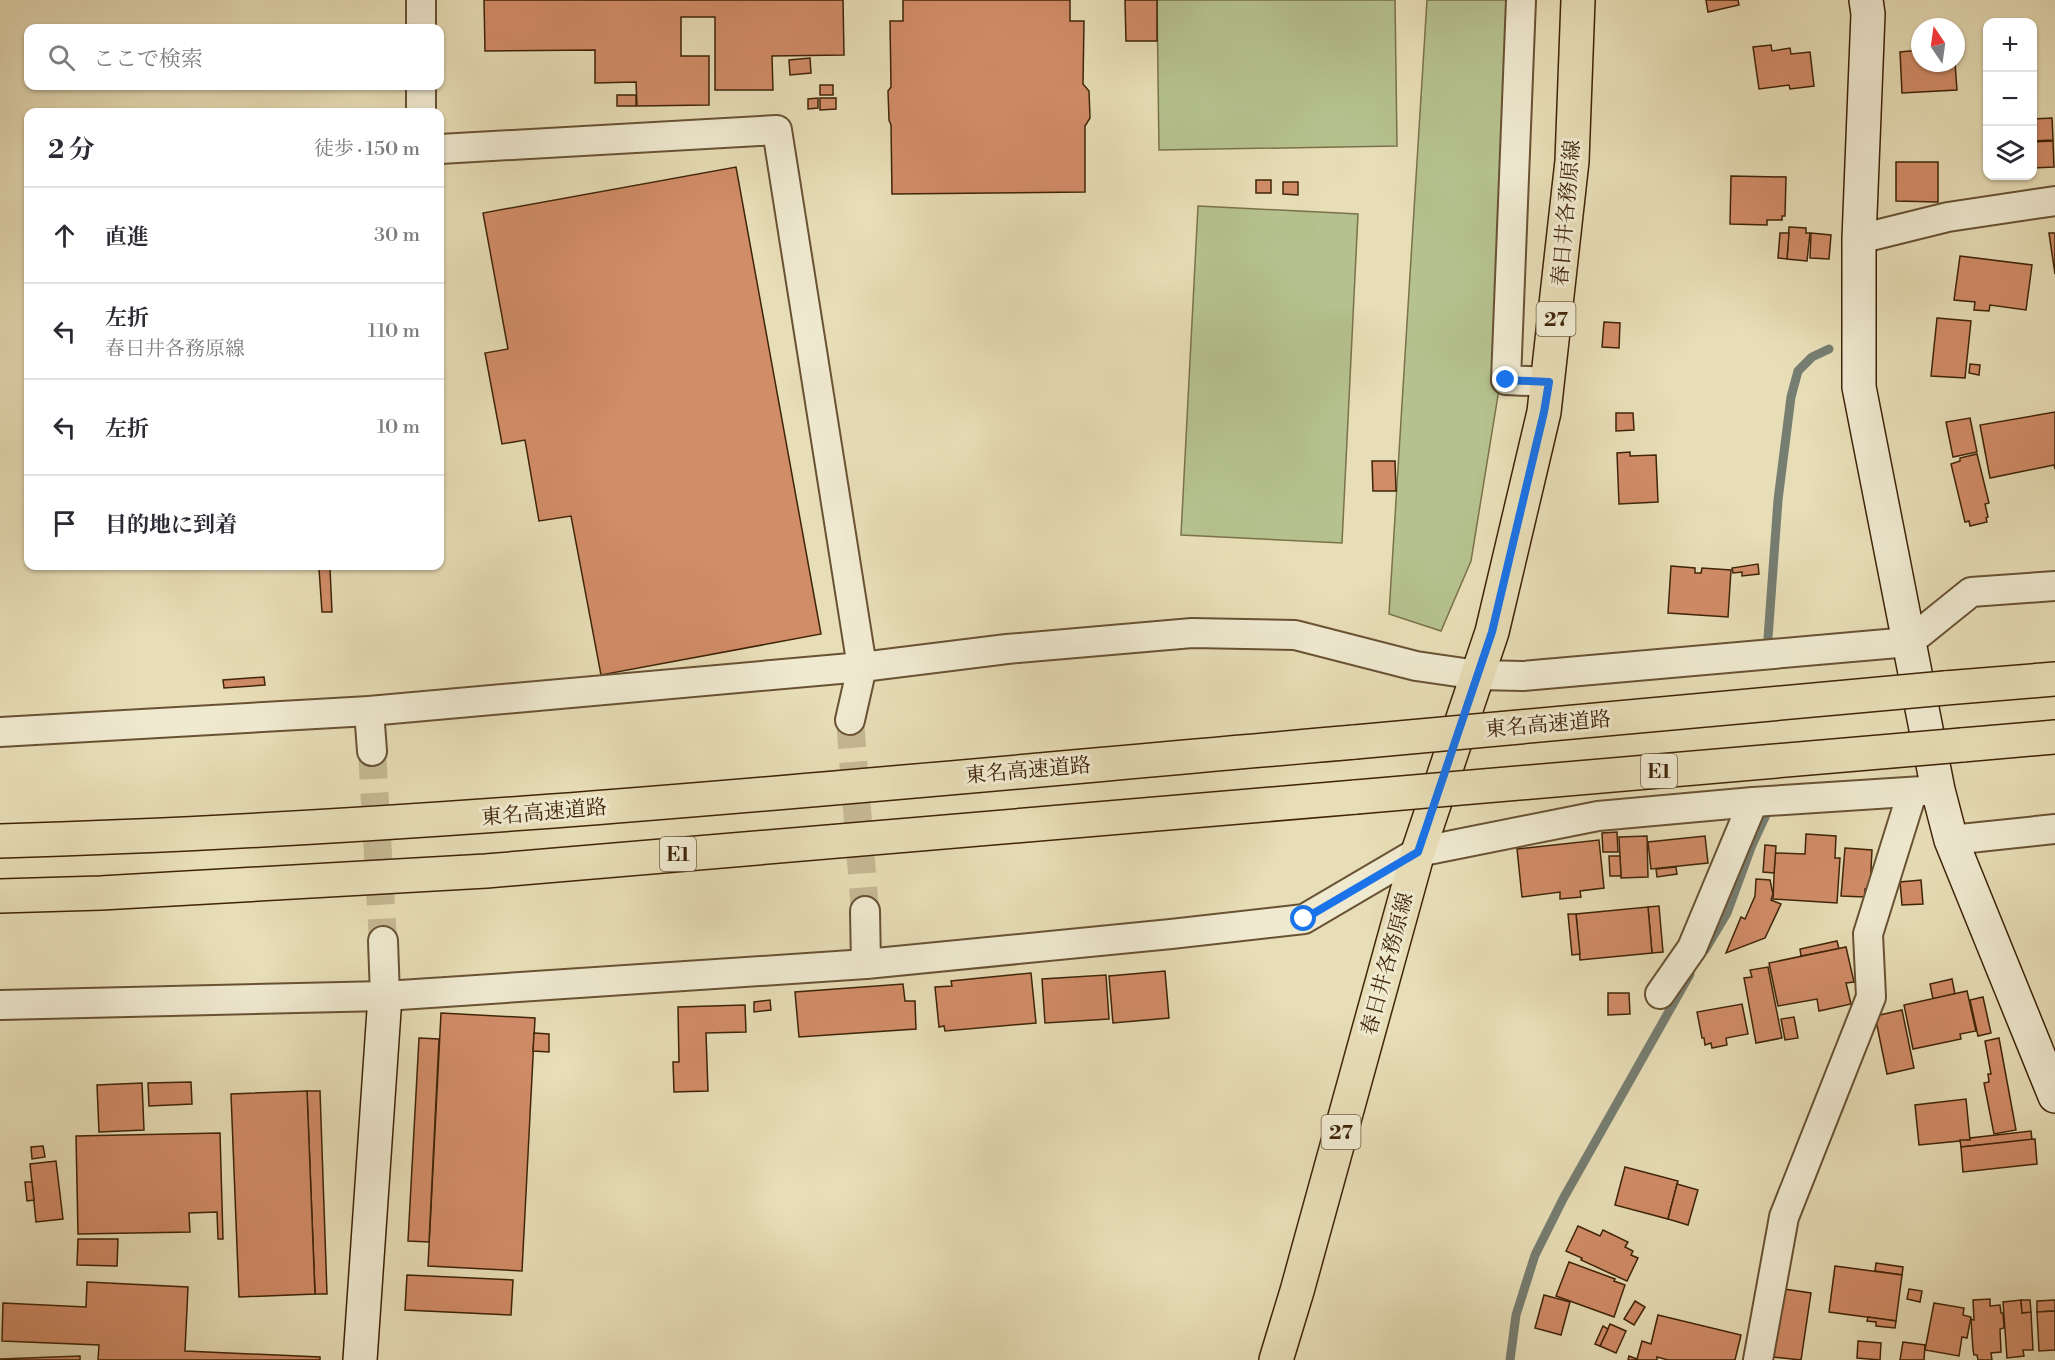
<!DOCTYPE html>
<html lang="ja">
<meta charset="utf-8">
<style>
body{margin:0;font-family:"Libre Bodoni","Noto Serif JP",serif;background:#f7f7f7;color:#2b2b33}
.controls{position:absolute;right:18px;top:18px;display:grid;overflow:hidden;border-radius:12px;box-shadow:0 2px 4px #0004}
.controls button{width:54px;height:54px;display:grid;place-items:center;padding:0;border:0;border-bottom:2px solid #e1e1e2;background:#fff;color:#2b2b33;font:30px sans-serif}
.compass{position:absolute;left:1911px;top:18px;width:54px;height:54px;border-radius:50%;background:#fff;box-shadow:0 2px 4px #0004;rotate:347deg}
.stop{position:absolute;width:18px;height:18px;margin:-14px;border:4px solid #1a73e8;border-radius:50%;background:#fff}
.stop.end{background:#1a73e8;border-color:#fff;box-shadow:0 2px 6px #0008}
.list{margin:0;padding:0;list-style:none}
h2{display:flex;justify-content:space-between;align-items:center;height:78px;margin:0;padding:0 24px;font-size:26px}
h2 small{font-size:20px;font-weight:400;color:#7c7c81}
.list li{display:grid;grid-template-columns:39px 1fr auto;gap:18px;align-items:center;box-sizing:border-box;height:96px;padding:0 24px;border-top:2px solid #e1e1e2}
.list b{display:block;font-size:22px;white-space:nowrap}
.list p{margin:0;font-size:20px;white-space:nowrap;color:#7c7c81}
.list em{font-size:20px;font-style:normal;color:#7c7c81}
.icon{flex:none;width:33px;height:33px;fill:none;stroke:currentColor;stroke-width:2;stroke-linecap:round;stroke-linejoin:round}
.map{position:relative;flex:none;width:2055px;height:1360px;overflow:hidden}
.search{position:absolute;background:#fff;box-shadow:0 2px 4px #0004;left:24px;top:24px;width:420px;height:66px;display:flex;align-items:center;gap:15px;box-sizing:border-box;padding:0 21px;border-radius:12px;color:#7c7c81;font-size:22px}
.panel{position:absolute;background:#fff;box-shadow:0 2px 4px #0004;left:24px;top:108px;width:420px;height:462px;border-radius:12px}
.map>svg:first-child{display:block}
</style>
<div class="map">
<svg width="2055" height="1360" viewBox="0 0 2055 1360">
<rect width="100%" height="100%" fill="#e7ddb6"/>
<filter id="stains"><feTurbulence type="fractalNoise" baseFrequency=".00333" numOctaves="4"/><feColorMatrix values="0 0 0 0 .2 0 0 0 0 .09 0 0 0 0 .02 0 0 0 .5 -.17"/></filter>
<radialGradient id="worn" r=".72"><stop offset=".6" stop-color="#630" stop-opacity="0"/><stop offset="1" stop-color="#630" stop-opacity=".3"/></radialGradient>
<g fill="#b5c18e" stroke="#7a724a" stroke-width="1.5">
<path d="M 1157,0 L 1395,0 L 1397,146 L 1159,150 Z"/>
<path d="M 1427,0 L 1515,0 L 1500,383 L 1471,561 L 1441,631 L 1389,614 Z"/>
<path d="M 1198,206 L 1358,214 L 1342,543 L 1181,535 Z"/>
</g>
<g fill="none" stroke-linecap="round" stroke-linejoin="round">
<g stroke="#767d71" stroke-width="9">
<path d="M 1768,638 L 1778,500 L 1791,397 L 1798,371 L 1812,357 L 1829,349"/>
<path d="M 1705,950 L 1727,913 L 1752,845 L 1771,804"/>
<path d="M 1510,1360 L 1516,1315 L 1535,1255 L 1563,1199 L 1690,974"/>
</g>
</g>
<g fill="#d18c68" stroke="#3f2407" stroke-width="1.5">
<path d="M 484,0 L 843,0 L 844,55 L 772,56 L 773,90 L 715,90 L 715,17 L 681,17 L 681,56 L 709,56 L 709,105 L 637,106 L 636,82 L 595,83 L 595,50 L 485,51 Z"/>
<path d="M 903,0 L 1070,0 L 1070,21 L 1084,21 L 1083,84 L 1089,91 L 1090,118 L 1085,126 L 1085,192 L 892,194 L 891,125 L 889,120 L 888,91 L 891,87 L 890,21 L 903,21 Z"/>
<path d="M 1125,0 L 1157,0 L 1157,41 L 1126,41 Z"/>
<path d="M 1706,0 L 1738,0 L 1739,5 L 1708,12 Z"/>
<path d="M 1771,45 L 1772,51 L 1790,48 L 1791,54 L 1810,52 L 1814,86 L 1790,89 L 1789,85 L 1759,89 L 1753,47 Z"/>
<path d="M 1920,50 L 1920,63 L 1955,63 L 1957,90 L 1902,93 L 1900,52 Z"/>
<path d="M 810,58 L 811,73 L 790,75 L 789,60 Z"/>
<rect x="820" y="85" width="13" height="10"/>
<rect x="617" y="95" width="19" height="11"/>
<path d="M 818,98 L 818,108 L 808,109 L 808,99 Z"/>
<path d="M 820,98 L 836,98 L 836,109 L 820,110 Z"/>
<path d="M 2052,118 L 2053,140 L 2032,141 L 2032,119 Z"/>
<path d="M 2053,141 L 2054,167 L 2032,168 L 2032,142 Z"/>
<path d="M 1896,162 L 1938,162 L 1938,202 L 1896,201 Z"/>
<path d="M 736,167 L 821,634 L 601,675 L 571,516 L 539,521 L 525,440 L 502,444 L 485,353 L 508,349 L 483,213 Z"/>
<path d="M 1731,176 L 1786,177 L 1785,216 L 1782,216 L 1782,220 L 1767,220 L 1767,225 L 1730,224 Z"/>
<rect x="1256" y="180" width="15" height="13"/>
<path d="M 1283,182 L 1298,182 L 1298,195 L 1283,194 Z"/>
<path d="M 1789,227 L 1806,228 L 1806,233 L 1810,233 L 1807,261 L 1787,259 Z"/>
<path d="M 1780,233 L 1789,233 L 1787,259 L 1778,258 Z"/>
<path d="M 1811,233 L 1831,235 L 1829,259 L 1810,258 Z"/>
<path d="M 2049,233 L 2055,233 L 2055,274 Z"/>
<path d="M 1960,256 L 2032,265 L 2026,310 L 1990,305 L 1989,311 L 1974,310 L 1975,302 L 1954,300 Z"/>
<path d="M 1937,318 L 1971,321 L 1965,378 L 1931,376 Z"/>
<path d="M 1604,322 L 1620,323 L 1619,348 L 1602,347 Z"/>
<path d="M 1970,364 L 1980,365 L 1979,375 L 1969,373 Z"/>
<path d="M 2055,412 L 2055,469 L 2054,465 L 1990,478 L 1980,425 Z"/>
<path d="M 1616,413 L 1633,413 L 1634,430 L 1616,431 Z"/>
<path d="M 1970,418 L 1977,452 L 1953,457 L 1946,422 Z"/>
<path d="M 1630,452 L 1630,456 L 1656,455 L 1658,502 L 1619,504 L 1617,453 Z"/>
<path d="M 1977,454 L 1989,503 L 1985,504 L 1988,517 L 1986,518 L 1987,522 L 1970,526 L 1969,521 L 1965,522 L 1951,464 L 1960,461 L 1960,458 Z"/>
<path d="M 1372,461 L 1395,461 L 1396,491 L 1373,491 Z"/>
<path d="M 1758,564 L 1759,574 L 1742,576 L 1742,572 L 1733,573 L 1732,568 Z"/>
<path d="M 1671,566 L 1695,568 L 1695,573 L 1701,573 L 1702,568 L 1731,570 L 1728,617 L 1668,613 Z"/>
<path d="M 319,569 L 330,569 L 332,612 L 322,612 Z"/>
<path d="M 264,677 L 265,685 L 224,688 L 223,680 Z"/>
<path d="M 1617,832 L 1618,852 L 1603,852 L 1602,833 Z"/>
<path d="M 1806,834 L 1836,836 L 1835,858 L 1840,858 L 1837,903 L 1773,899 L 1775,853 L 1805,854 Z"/>
<path d="M 1647,836 L 1648,877 L 1621,878 L 1619,837 Z"/>
<path d="M 1705,836 L 1708,863 L 1651,869 L 1648,842 Z"/>
<path d="M 1599,840 L 1604,888 L 1580,891 L 1581,897 L 1560,899 L 1560,892 L 1522,897 L 1517,849 Z"/>
<path d="M 1765,845 L 1776,846 L 1774,873 L 1763,872 Z"/>
<path d="M 1845,848 L 1872,850 L 1870,889 L 1865,889 L 1865,897 L 1841,896 Z"/>
<path d="M 1609,856 L 1620,856 L 1621,876 L 1610,876 Z"/>
<path d="M 1676,867 L 1677,874 L 1657,877 L 1656,869 Z"/>
<path d="M 1756,879 L 1770,880 L 1773,894 L 1771,900 L 1781,904 L 1765,938 L 1726,953 L 1741,917 L 1745,919 L 1755,896 Z"/>
<path d="M 1921,880 L 1923,904 L 1902,905 L 1900,882 Z"/>
<path d="M 1659,906 L 1663,952 L 1652,953 L 1648,907 Z"/>
<path d="M 1648,907 L 1652,953 L 1580,960 L 1576,914 Z"/>
<path d="M 1568,914 L 1576,914 L 1580,954 L 1572,955 Z"/>
<path d="M 1837,941 L 1839,949 L 1801,956 L 1800,949 Z"/>
<path d="M 1846,947 L 1854,982 L 1846,983 L 1851,1004 L 1819,1011 L 1817,999 L 1778,1006 L 1769,963 Z"/>
<path d="M 1768,967 L 1782,1038 L 1756,1043 L 1744,978 L 1752,977 L 1750,970 Z"/>
<path d="M 1165,971 L 1169,1018 L 1113,1023 L 1109,976 Z"/>
<path d="M 1031,973 L 1036,1023 L 945,1031 L 944,1026 L 939,1027 L 935,987 L 952,986 L 951,981 Z"/>
<path d="M 1106,975 L 1109,1019 L 1045,1023 L 1042,979 Z"/>
<path d="M 1952,979 L 1955,994 L 1933,999 L 1930,984 Z"/>
<path d="M 903,984 L 905,1001 L 915,1001 L 916,1029 L 799,1037 L 795,992 Z"/>
<path d="M 1967,991 L 1976,1031 L 1960,1034 L 1961,1039 L 1913,1049 L 1904,1005 Z"/>
<path d="M 1608,993 L 1629,993 L 1630,1014 L 1608,1015 Z"/>
<path d="M 1983,997 L 1991,1033 L 1978,1036 L 1970,1000 Z"/>
<path d="M 770,1000 L 771,1010 L 754,1012 L 754,1002 Z"/>
<path d="M 1742,1004 L 1748,1034 L 1726,1038 L 1727,1045 L 1712,1048 L 1711,1043 L 1705,1045 L 1704,1038 L 1702,1038 L 1697,1012 Z"/>
<path d="M 745,1005 L 746,1032 L 706,1033 L 708,1091 L 674,1092 L 673,1062 L 679,1062 L 678,1007 Z"/>
<path d="M 1902,1010 L 1914,1068 L 1887,1074 L 1875,1016 Z"/>
<path d="M 441,1013 L 535,1018 L 522,1271 L 428,1266 Z"/>
<path d="M 1794,1017 L 1798,1038 L 1785,1040 L 1781,1019 Z"/>
<path d="M 534,1033 L 549,1034 L 549,1052 L 533,1051 Z"/>
<path d="M 419,1038 L 439,1039 L 429,1242 L 408,1241 Z"/>
<path d="M 1999,1038 L 2016,1130 L 1994,1134 L 1984,1083 L 1989,1082 L 1988,1074 L 1991,1074 L 1985,1041 Z"/>
<path d="M 191,1082 L 192,1104 L 149,1106 L 148,1083 Z"/>
<path d="M 142,1083 L 144,1130 L 99,1132 L 97,1085 Z"/>
<path d="M 307,1091 L 320,1091 L 327,1294 L 315,1294 Z"/>
<path d="M 307,1091 L 315,1294 L 239,1297 L 231,1094 Z"/>
<path d="M 1966,1099 L 1970,1140 L 1919,1145 L 1915,1105 Z"/>
<path d="M 2031,1131 L 2032,1140 L 1961,1147 L 1960,1140 L 1970,1140 L 1970,1138 Z"/>
<path d="M 220,1133 L 223,1239 L 218,1239 L 217,1212 L 189,1213 L 190,1232 L 78,1234 L 76,1136 Z"/>
<path d="M 2035,1139 L 2037,1164 L 1963,1172 L 1961,1147 Z"/>
<path d="M 43,1146 L 45,1157 L 32,1159 L 31,1147 Z"/>
<path d="M 56,1161 L 63,1219 L 36,1222 L 30,1164 Z"/>
<path d="M 1625,1167 L 1678,1181 L 1668,1219 L 1615,1205 Z"/>
<path d="M 25,1182 L 32,1182 L 34,1200 L 27,1201 Z"/>
<path d="M 1677,1184 L 1698,1190 L 1688,1225 L 1668,1219 Z"/>
<path d="M 1578,1226 L 1600,1236 L 1603,1230 L 1628,1242 L 1625,1247 L 1633,1251 L 1631,1255 L 1638,1258 L 1627,1281 L 1581,1260 L 1582,1258 L 1566,1251 Z"/>
<path d="M 78,1239 L 118,1239 L 117,1266 L 77,1265 Z"/>
<path d="M 1569,1262 L 1615,1279 L 1614,1281 L 1625,1285 L 1614,1317 L 1556,1296 Z"/>
<path d="M 1876,1263 L 1903,1267 L 1902,1275 L 1875,1271 Z"/>
<path d="M 1835,1266 L 1902,1275 L 1896,1321 L 1829,1312 Z"/>
<path d="M 407,1275 L 513,1280 L 511,1315 L 405,1310 Z"/>
<path d="M 87,1282 L 188,1287 L 185,1351 L 320,1357 L 320,1360 L 98,1360 L 99,1345 L 2,1341 L 3,1303 L 86,1307 Z"/>
<path d="M 1784,1289 L 1811,1293 L 1801,1360 L 1773,1357 Z"/>
<path d="M 1909,1289 L 1922,1291 L 1920,1302 L 1907,1299 Z"/>
<path d="M 1544,1295 L 1570,1302 L 1561,1335 L 1535,1328 Z"/>
<path d="M 1990,1299 L 1990,1306 L 2000,1305 L 2001,1313 L 2003,1313 L 2004,1328 L 2000,1329 L 2001,1352 L 1991,1353 L 1992,1360 L 1978,1360 L 1977,1355 L 1974,1355 L 1973,1350 L 1971,1319 L 1974,1320 L 1973,1300 Z"/>
<path d="M 2021,1300 L 2022,1313 L 2031,1312 L 2033,1350 L 2023,1350 L 2024,1356 L 2007,1358 L 2003,1302 Z"/>
<path d="M 2021,1300 L 2030,1300 L 2031,1312 L 2022,1313 Z"/>
<path d="M 2055,1300 L 2055,1311 L 2037,1312 L 2037,1301 Z"/>
<path d="M 1635,1301 L 1645,1307 L 1634,1325 L 1624,1319 Z"/>
<path d="M 1934,1303 L 1964,1308 L 1963,1315 L 1971,1317 L 1967,1338 L 1962,1337 L 1959,1356 L 1925,1350 Z"/>
<path d="M 2055,1311 L 2055,1350 L 2039,1351 L 2037,1312 Z"/>
<path d="M 1658,1315 L 1741,1335 L 1735,1360 L 1668,1360 L 1657,1357 L 1657,1360 L 1628,1360 L 1629,1356 L 1637,1359 L 1642,1341 L 1651,1344 Z"/>
<path d="M 1868,1317 L 1896,1321 L 1895,1328 L 1876,1326 L 1876,1322 L 1867,1321 Z"/>
<path d="M 1610,1324 L 1626,1331 L 1616,1353 L 1600,1346 Z"/>
<path d="M 1603,1326 L 1608,1329 L 1600,1346 L 1595,1344 Z"/>
<path d="M 1858,1341 L 1881,1343 L 1880,1360 L 1857,1358 Z"/>
<path d="M 1903,1342 L 1925,1345 L 1924,1360 L 1900,1360 Z"/>
<path d="M 80,1356 L 80,1360 L 0,1360 L 0,1359 Z"/>
</g>
<g fill="none" stroke-linecap="round" stroke-linejoin="round">
<g stroke="#c5b893" stroke-width="28" stroke-dasharray="28 14" stroke-linecap="butt">
<path d="M 850,720 L 865,911"/>
<path d="M 372,751 L 383,941"/>
</g>
<defs>
<g id="street">
<path d="M 421,0 L 421,28"/>
<path d="M 1521,0 L 1506,380 L 1549,382"/>
<path d="M 421,86 L 421,112"/>
<path d="M 440,149 L 777,130 L 862,667 L 850,720"/>
<path d="M 1859,239 L 1948,217 L 2055,201"/>
<path d="M 369,711 L 372,751"/>
<path d="M 0,732 L 369,711 L 862,667 L 1007,649 L 1192,633 L 1295,635 L 1416,666 L 1478,675 L 1523,676 L 1909,642 L 1971,592 L 2055,586"/>
<path d="M 1951,840 L 2055,829"/>
<path d="M 865,911 L 866,964"/>
<path d="M 383,941 L 385,996"/>
<path d="M 1660,994 L 1692,948 L 1753,802"/>
<path d="M 0,1005 L 385,996 L 866,964 L 1171,934 L 1304,919 L 1418,852 L 1598,816 L 1753,802 L 1938,790"/>
<path d="M 1758,1360 L 1784,1217 L 1871,997 L 1868,934 L 1912,793"/>
</g>
<g id="secondary">
<path d="M 1866,0 L 1868,14 L 1859,239 L 1859,387 L 1938,790 L 1951,840 L 2055,1096"/>
<path d="M 360,1360 L 385,996"/>
</g>
<path id="primary" d="M 1276,1360 L 1297,1291 L 1418,852 L 1492,632 L 1544,412 L 1572,161 L 1578,0"/>
<g id="highway">
<path d="M 1945,688 L 2055,679"/>
<path d="M 1962,745 L 2055,737"/>
<path d="M 0,841 C 453,828 904,781 1355,742"/>
<path d="M 0,896 L 101,893 L 486,871 L 1356,797"/>
</g>
</defs>
<use href="#street" stroke="#695233" stroke-width="32"/>
<use href="#secondary" stroke="#3f2407" stroke-width="36"/>
<use href="#primary" stroke="#3f2407" stroke-width="36"/>
<use href="#highway" stroke="#3f2407" stroke-width="36"/>
<use href="#street" stroke="#efe9d0" stroke-width="28"/>
<use href="#secondary" stroke="#efe9d0" stroke-width="33"/>
<use href="#primary" stroke="#e7ddb6" stroke-width="33"/>
<use href="#highway" stroke="#e7ddb6" stroke-width="33"/>
<defs>
<g id="highway-bridge">
<path d="M 1355,742 L 1945,688"/>
<path d="M 1356,797 L 1962,745"/>
</g>
</defs>
<use href="#highway-bridge" stroke="#3f2407" stroke-width="36" stroke-linecap="butt"/>
<use href="#highway-bridge" stroke="#e7ddb6" stroke-width="33"/>
</g>
<g fill="none" stroke-linecap="round" stroke-linejoin="round">
<path stroke="#1a73e8" stroke-width="8" d="M 1304,919 L 1418,852 L 1492,632 L 1544,412 L 1549,382 L 1506,380"/>
</g>
<g text-anchor="middle" stroke-width="6" stroke-linejoin="round" paint-order="stroke">
<g fill="#efe9d0" stroke="#745f43" stroke-width="1.5">
<rect x="1536.5" y="302" width="39" height="34" rx="4.5"/>
<rect x="1641" y="754" width="36" height="34" rx="4.5"/>
<rect x="660" y="837" width="36" height="34" rx="4.5"/>
<rect x="1321.5" y="1115" width="39" height="34" rx="4.5"/>
</g>
<g font-size="20" font-weight="bold" fill="#3f2407">
<text x="1556" y="326">27</text>
<text x="1659" y="778">E1</text>
<text x="678" y="861">E1</text>
<text x="1341" y="1139">27</text>
</g>
<g font-size="21" fill="#3f2407" stroke="#efe9d0">
<text transform="translate(1566 213) rotate(-85)" y="7">春日井各務原線</text>
<text transform="translate(1548 724) rotate(-5)" y="7">東名高速道路</text>
<text transform="translate(1028 770) rotate(-5)" y="7">東名高速道路</text>
<text transform="translate(544 812) rotate(-5)" y="7">東名高速道路</text>
<text transform="translate(1387 964) rotate(-75)" y="7">春日井各務原線</text>
</g>
</g>
<rect width="100%" height="100%" filter="url(#stains)"/>
<rect width="100%" height="100%" fill="url(#worn)"/>
</svg>
<div class="controls">
<button>+</button>
<button>−</button>
<button><svg class="icon" aria-label="layers" viewBox="0 0 24 24"><path d="M12 4l9 5-9 5-9-5zM3 14l9 5 9-5"/></svg></button>
</div>
<svg class="compass" viewBox="-18 -18 36 36"><path d="M0-13l5 13h-10z" fill="#e53935"/><path d="M0 13l5-13h-10z" fill="#7c7c81"/></svg>
<div class="stop" style="left:1304px;top:919px"></div>
<div class="stop end" style="left:1506px;top:380px"></div>
<div class="search"><svg class="icon" aria-label="search" viewBox="0 0 24 24"><circle cx="10" cy="10" r="6"/><path d="M15 15l6 6"/></svg>ここで検索</div>
<section class="panel">
<h2>2 分<small>徒歩 · 150 m</small></h2>
<ul class="list">
<li><svg class="icon" aria-label="ahead" viewBox="0 0 24 24"><path d="M12 20V5M6 11l6-6 6 6"/></svg><div><b>直進</b></div><em>30 m</em></li>
<li><svg class="icon" aria-label="left" viewBox="0 0 24 24"><path d="M17 20v-9H6M10 6l-5 5 5 5"/></svg><div><b>左折</b><p>春日井各務原線</p></div><em>110 m</em></li>
<li><svg class="icon" aria-label="left" viewBox="0 0 24 24"><path d="M17 20v-9H6M10 6l-5 5 5 5"/></svg><div><b>左折</b></div><em>10 m</em></li>
<li><svg class="icon" aria-label="arrive" viewBox="0 0 24 24"><path d="M6 21V4h12l-3 4 3 4H6"/></svg><div><b>目的地に到着</b></div></li>
</ul>
</section>
</div>
